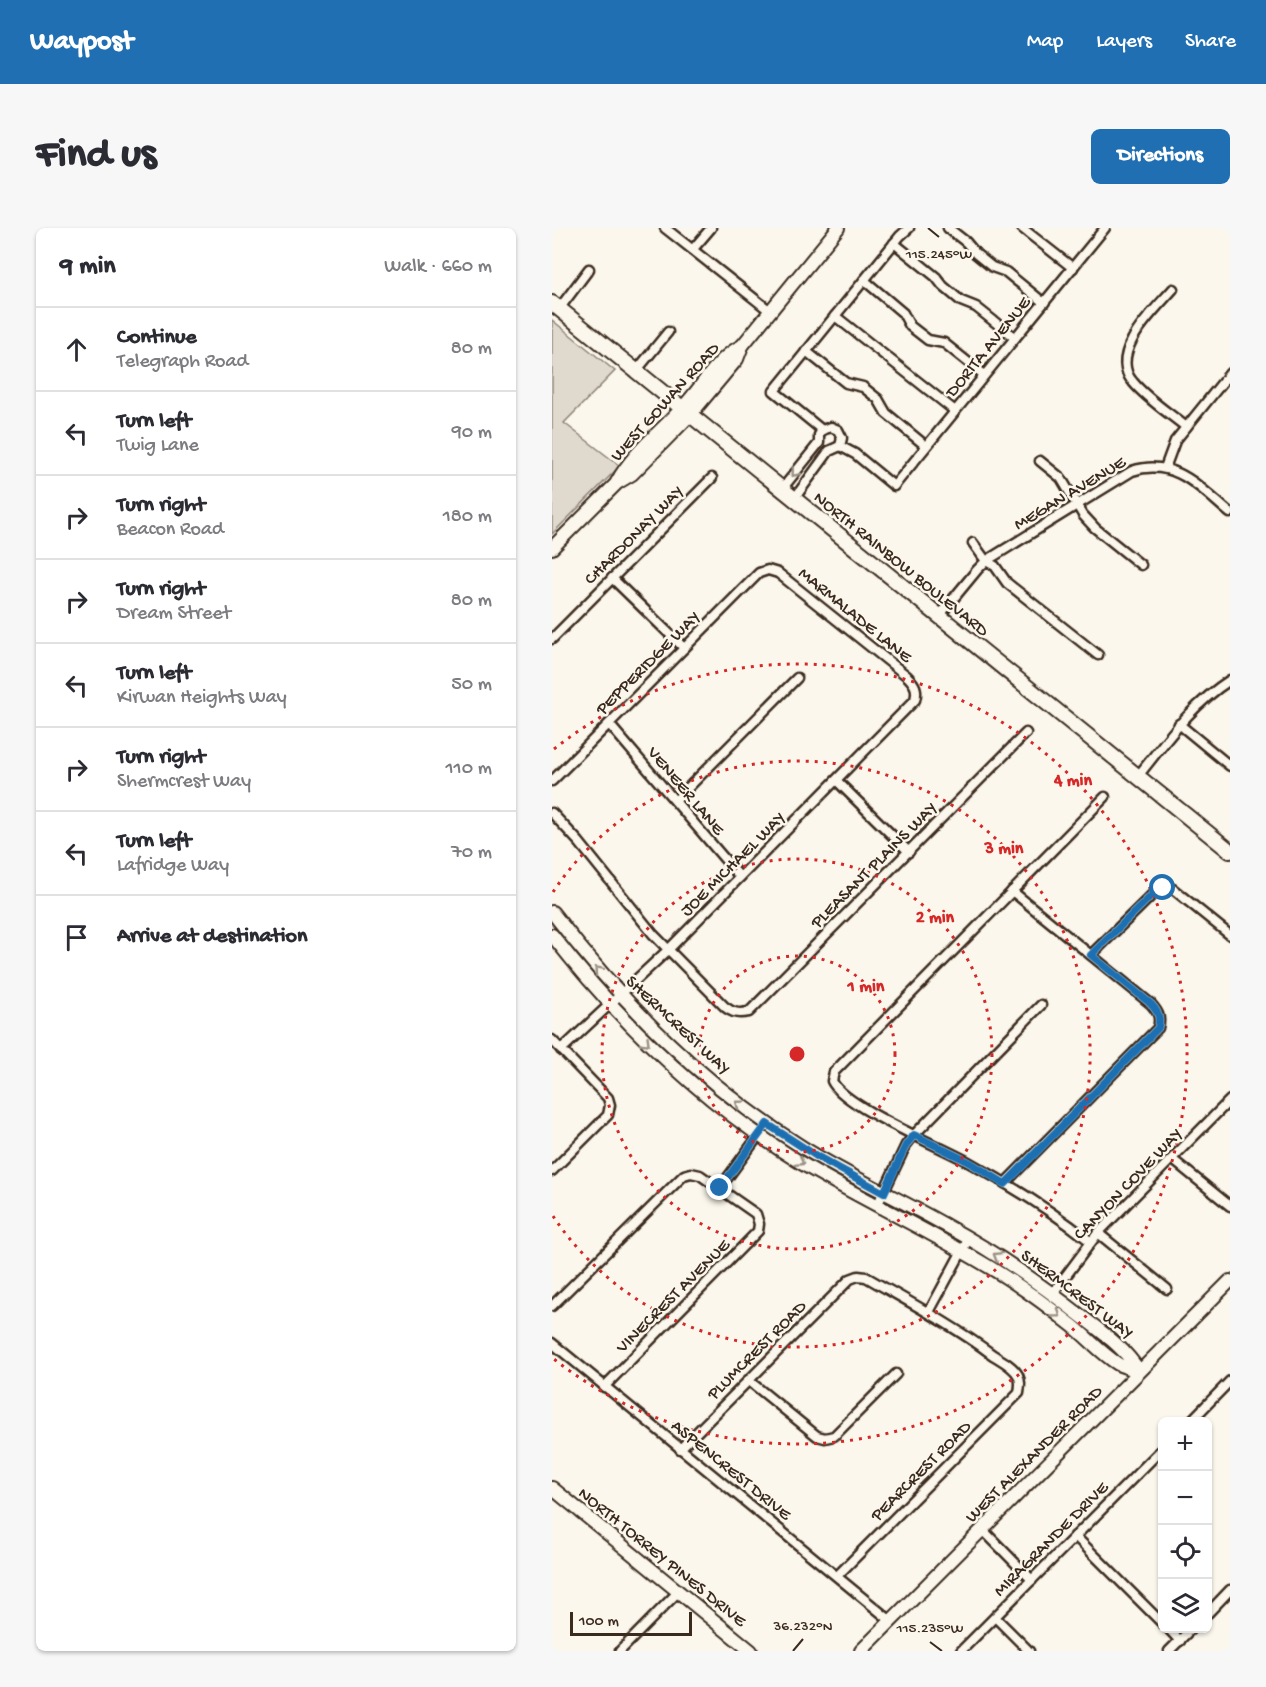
<!DOCTYPE html>
<meta charset="utf-8">
<style>
body{margin:0;font-family:"Gochi Hand",sans-serif;background:#f7f7f7;color:#2b2b33}
.controls{position:absolute;right:18px;bottom:18px;display:grid;overflow:hidden;border-radius:9px;box-shadow:0 2px 4px #0004}
.controls button{width:54px;height:54px;display:grid;place-items:center;padding:0;border:0;border-bottom:2px solid #e1e1e2;background:#fff;color:#2b2b33;font:30px sans-serif}
.scale{position:absolute;left:18px;bottom:15px;width:122px;box-sizing:border-box;padding-left:6px;border:3px solid #3b2a1e;border-top:0;font-size:16px;line-height:21px;white-space:nowrap;color:#3b2a1e;-webkit-text-stroke:4px #fbf7ec;paint-order:stroke}
.stop{position:absolute;width:18px;height:18px;margin:-14px;border:4px solid #1f6fb2;border-radius:50%;background:#fff}
.stop.end{background:#1f6fb2;border-color:#fff;box-shadow:0 2px 6px #0008}
.list{margin:0;padding:0;list-style:none}
h2{display:flex;justify-content:space-between;align-items:center;height:78px;margin:0;padding:0 24px;font-size:26px}
h2 small{font-size:20px;font-weight:400;color:#7c7c81}
.list li{display:grid;grid-template-columns:39px 1fr auto;gap:18px;align-items:center;box-sizing:border-box;height:84px;padding:0 24px;border-top:2px solid #e1e1e2}
.list b{display:block;font-size:22px;white-space:nowrap}
.list p{margin:0;font-size:20px;white-space:nowrap;color:#7c7c81}
.list em{font-size:20px;font-style:normal;color:#7c7c81}
.icon{flex:none;width:33px;height:33px;fill:none;stroke:currentColor;stroke-width:2;stroke-linecap:round;stroke-linejoin:round}
.map{position:relative;flex:none;width:678px;height:1423px;overflow:hidden;border-radius:9px}
header{display:flex;align-items:center;gap:36px;box-sizing:border-box;height:84px;padding:0 30px;background:#1f6fb2;color:#fff}
header strong{font-size:28px}
nav{display:flex;gap:33px;margin-inline-start:auto;font-size:21px}
.intro{display:flex;align-items:center;justify-content:space-between;box-sizing:border-box;height:144px;padding:0 36px}
h1{margin:0;font-size:42px}
.button{padding:15px 27px;border-radius:9px;background:#1f6fb2;color:#fff;font-size:21px;font-weight:700}
main{display:flex;gap:36px;padding:0 36px}
aside{flex:1;background:#fff;border-radius:9px;box-shadow:0 2px 4px #0004}
.map>svg:first-child{display:block}
</style>
<header>
<strong>Waypost</strong>
<nav><a>Map</a><a>Layers</a><a>Share</a></nav>
</header>
<div class="intro"><h1>Find us</h1><a class="button">Directions</a></div>
<main>
<aside>
<h2>9 min<small>Walk · 660 m</small></h2>
<ul class="list">
<li><svg class="icon" aria-label="ahead" viewBox="0 0 24 24"><path d="M12 20V5M6 11l6-6 6 6"/></svg><div><b>Continue</b><p>Telegraph Road</p></div><em>80 m</em></li>
<li><svg class="icon" aria-label="left" viewBox="0 0 24 24"><path d="M17 20v-9H6M10 6l-5 5 5 5"/></svg><div><b>Turn left</b><p>Twig Lane</p></div><em>90 m</em></li>
<li><svg class="icon" aria-label="right" viewBox="0 0 24 24"><path d="M7 20v-9h11M14 6l5 5-5 5"/></svg><div><b>Turn right</b><p>Beacon Road</p></div><em>180 m</em></li>
<li><svg class="icon" aria-label="right" viewBox="0 0 24 24"><path d="M7 20v-9h11M14 6l5 5-5 5"/></svg><div><b>Turn right</b><p>Dream Street</p></div><em>80 m</em></li>
<li><svg class="icon" aria-label="left" viewBox="0 0 24 24"><path d="M17 20v-9H6M10 6l-5 5 5 5"/></svg><div><b>Turn left</b><p>Kirwan Heights Way</p></div><em>50 m</em></li>
<li><svg class="icon" aria-label="right" viewBox="0 0 24 24"><path d="M7 20v-9h11M14 6l5 5-5 5"/></svg><div><b>Turn right</b><p>Shermcrest Way</p></div><em>110 m</em></li>
<li><svg class="icon" aria-label="left" viewBox="0 0 24 24"><path d="M17 20v-9H6M10 6l-5 5 5 5"/></svg><div><b>Turn left</b><p>Lafridge Way</p></div><em>70 m</em></li>
<li><svg class="icon" aria-label="arrive" viewBox="0 0 24 24"><path d="M6 21V4h12l-3 4 3 4H6"/></svg><div><b>Arrive at destination</b></div></li>
</ul>
</aside>
<div class="map">
<svg width="678" height="1423" viewBox="0 0 678 1423">
<rect width="100%" height="100%" fill="#fbf7ec"/>
<filter id="ink" filterUnits="userSpaceOnUse"><feTurbulence type="fractalNoise" baseFrequency=".0167" numOctaves="2"/><feDisplacementMap in="SourceGraphic" scale="12" xChannelSelector="R" yChannelSelector="G"/><feConvolveMatrix kernelMatrix="1 2 1 2 8 2 1 2 1" color-interpolation-filters="sRGB"/></filter>
<g filter="url(#ink)">
<path fill="#dfd9ce" stroke="#8d8276" stroke-width="1.5" d="M 0,92 L 63,143 L 12,195 L 68,238 L 0,306 Z"/>
<g fill="none" stroke-linecap="round" stroke-linejoin="round">
<defs>
<g id="street">
<path d="M 113,0 L 218,83"/>
<path d="M 396,0 L 414,14 L 424,26 L 440,39 L 454,44 L 492,75"/>
<path d="M 470,0 L 521,40"/>
<path d="M 342,15 L 384,49 L 391,58 L 409,73 L 424,79 L 463,110"/>
<path d="M 141,21 L 159,0"/>
<path d="M 312,52 L 351,85 L 358,98 L 376,112 L 392,115 L 432,147"/>
<path d="M 621,61 C 603,82 555,125 581,154 C 595,171 617,185 634,199"/>
<path d="M 7,81 L 37,41"/>
<path d="M 283,88 L 403,183"/>
<path d="M 254,123 L 294,155 L 311,159 L 326,171 L 334,185 L 374,218"/>
<path d="M 85,142 L 116,104"/>
<path d="M 270,202 L 222,163 L 348,8 L 357,0"/>
<path d="M 270,202 L 279,199 L 286,202 L 290,210 L 288,218"/>
<path d="M 288,218 L 303,226 L 342,258 L 553,0"/>
<path d="M 488,233 L 509,250 L 531,287 L 543,300 L 589,337"/>
<path d="M 613,240 L 623,213 L 678,145"/>
<path d="M 230,261 L 267,215 L 267,207 L 270,202"/>
<path d="M 242,271 L 277,223 L 288,218"/>
<path d="M 421,315 L 434,333 L 443,338 L 455,355 L 546,427"/>
<path d="M 60,350 L 132,420"/>
<path d="M 387,388 L 425,342 L 434,333 L 580,243 C 623,229 648,260 678,285"/>
<path d="M 0,411 L 160,250"/>
<path d="M 57,496 L 188,649"/>
<path d="M 627,496 L 678,538"/>
<path d="M 586,548 C 615,512 639,477 678,452"/>
<path d="M 0,553 L 207,345 L 216,342 L 226,345 L 355,448 C 363,456 366,461 363,472 L 116,722 L 9,822"/>
<path d="M 285,553 L 357,624"/>
<path d="M 124,572 L 245,450"/>
<path d="M 0,585 L 27,614 L 101,706 L 173,779 C 181,785 186,786 197,784 L 474,505"/>
<path d="M 539,727 L 603,664 L 611,660 L 621,661 L 678,707"/>
<path d="M 0,812 L 56,870 L 58,877 L 56,887 L 0,943"/>
<path d="M 620,931 L 678,978"/>
<path d="M 453,955 L 606,800 C 609,789 606,784 599,776 L 460,663"/>
<path d="M 168,960 L 215,896"/>
<path d="M 325,978 L 354,917 L 362,907 L 489,777"/>
<path d="M 546,1005 L 615,1061"/>
<path d="M 538,1013 C 501,984 460,958 418,935 C 390,919 292,879 280,853 L 282,844 L 553,569"/>
<path d="M 501,1065 L 546,1005 L 678,872"/>
<path d="M 0,1078 L 132,947 L 139,945 L 148,947 L 204,986 L 207,996 L 206,1003 L 52,1159"/>
<path d="M 377,1084 L 417,1010"/>
<path d="M 0,1115 L 339,1393"/>
<path d="M 196,1152 L 265,1208 L 273,1210 L 282,1208 L 344,1146"/>
<path d="M 638,1194 L 678,1153"/>
<path d="M 128,1221 L 298,1051 L 306,1048 L 314,1049 C 357,1074 401,1097 441,1127 C 449,1132 461,1138 466,1147 C 469,1154 468,1158 467,1165 L 285,1348"/>
<path d="M 430,1301 L 480,1352"/>
<path d="M 523,1308 L 610,1395"/>
<path d="M 656,1385 L 678,1362"/>
<path d="M 443,1389 L 477,1423"/>
<path d="M 616,1400 L 628,1413"/>
<path d="M 68,1423 L 126,1364"/>
<path d="M 409,1423 L 610,1221"/>
<path d="M 617,1423 L 640,1400"/>
</g>
<g id="secondary">
<path d="M 65,254 C 81,224 110,203 132,178 C 151,158 165,130 190,118"/>
<path d="M 0,320 L 65,255 L 80,246 L 139,186 L 185,131 L 190,118 L 286,0"/>
<path d="M 0,684 C 71,776 151,857 250,919 C 296,948 346,970 393,997 C 441,1023 486,1054 529,1088 C 551,1105 573,1120 587,1143"/>
<path d="M 0,707 C 70,796 153,876 249,935 C 314,974 383,1005 447,1045 C 473,1061 497,1079 521,1098 C 536,1110 550,1126 566,1136 C 572,1139 581,1141 587,1143"/>
<path d="M 0,1260 L 199,1423"/>
<path d="M 309,1423 L 678,1053"/>
</g>
<path id="primary" d="M 0,75 L 678,623"/>
</defs>
<use href="#street" stroke="#3b2a1e" stroke-width="13"/>
<use href="#secondary" stroke="#3b2a1e" stroke-width="16"/>
<use href="#primary" stroke="#3b2a1e" stroke-width="18"/>
<use href="#street" stroke="#fbf7ec" stroke-width="8"/>
<use href="#secondary" stroke="#fbf7ec" stroke-width="12"/>
<use href="#primary" stroke="#fbf7ec" stroke-width="14"/>
</g>
<defs><path id="oneway-chevron" d="M-2-3.5L2.5 0L-2 3.5" fill="none" stroke-width="1.6" stroke-linecap="round" stroke-linejoin="round" transform="scale(1.5)"/></defs>
<g stroke="#9b9085">
<use href="#oneway-chevron" transform="translate(243 245) rotate(129)"/>
<use href="#oneway-chevron" transform="translate(46 742) rotate(-131)"/>
<use href="#oneway-chevron" transform="translate(94 814) rotate(44)"/>
<use href="#oneway-chevron" transform="translate(187 876) rotate(-143)"/>
<use href="#oneway-chevron" transform="translate(248 934) rotate(32)"/>
<use href="#oneway-chevron" transform="translate(445 1028) rotate(-148)"/>
<use href="#oneway-chevron" transform="translate(505 1086) rotate(37)"/>
</g>
</g>
<g fill="none" stroke-linecap="round" stroke-linejoin="round" filter="url(#ink)">
<path stroke="#1f6fb2" stroke-width="8" d="M 168,960 L 215,896 L 266,929 L 332,965 L 354,917 L 362,907 L 417,934 L 453,956 L 606,800 C 609,789 606,784 599,776 L 539,727 L 603,664 L 611,660"/>
</g>
<path fill="none" stroke="#3b2a1e" stroke-width="2" d="M 376,0 L 387,9M 378,1414 L 390,1423M 241,1423 L 251,1411"/>
<g fill="none" stroke="#d62828" stroke-width="3" stroke-dasharray="3 6">
<circle cx="245" cy="826" r="98"/>
<circle cx="245" cy="826" r="195"/>
<path d="M1 664A293 293 0 1 1 1 988"/>
<path d="M2 521A390 390 0 1 1 2 1131"/>
</g>
<g text-anchor="middle" stroke-width="5" stroke-linejoin="round" paint-order="stroke">
<g font-size="18" fill="#3b2a1e" stroke="#fbf7ec">
<text transform="translate(435 118) rotate(-51)" y="6">DORITA AVENUE</text>
<text transform="translate(112 173) rotate(-48)" y="6">WEST GOWAN ROAD</text>
<text transform="translate(517 264) rotate(-31)" y="6">MEGAN AVENUE</text>
<text transform="translate(81 306) rotate(-45)" y="6">CHARDONAY WAY</text>
<text transform="translate(350 335) rotate(39)" y="6">NORTH RAINBOW BOULEVARD</text>
<text transform="translate(304 386) rotate(39)" y="6">MARMALADE LANE</text>
<text transform="translate(95 434) rotate(-45)" y="6">PEPPERIDGE WAY</text>
<text transform="translate(135 562) rotate(50)" y="6">VENEER LANE</text>
<text transform="translate(180 635) rotate(-45)" y="6">JOE MICHAEL WAY</text>
<text transform="translate(321 636) rotate(-45)" y="6">PLEASANT PLAINS WAY</text>
<text transform="translate(127 796) rotate(43)" y="6">SHERMCREST WAY</text>
<text transform="translate(575 955) rotate(-46)" y="6">CANYON COVE WAY</text>
<text transform="translate(526 1065) rotate(37)" y="6">SHERMCREST WAY</text>
<text transform="translate(120 1067) rotate(-45)" y="6">VINECREST AVENUE</text>
<text transform="translate(204 1121) rotate(-45)" y="6">PLUMCREST ROAD</text>
<text transform="translate(481 1225) rotate(-45)" y="6">WEST ALEXANDER ROAD</text>
<text transform="translate(180 1241) rotate(39)" y="6">ASPENCREST DRIVE</text>
<text transform="translate(368 1242) rotate(-45)" y="6">PEARCREST ROAD</text>
<text transform="translate(498 1310) rotate(-45)" y="6">MIRAGRANDE DRIVE</text>
<text transform="translate(111 1328) rotate(39)" y="6">NORTH TORREY PINES DRIVE</text>
</g>
</g>
<g font-size="15" text-anchor="middle" fill="#3b2a1e" stroke="#fbf7ec" stroke-width="5" stroke-linejoin="round" paint-order="stroke">
<text x="387" y="30">115.245°W</text>
<text x="251" y="1402">36.232°N</text>
<text x="378" y="1404">115.235°W</text>
</g>
<circle cx="245" cy="826" r="9" fill="#d62828" stroke="#fbf7ec" stroke-width="3"/>
<g font-size="18" text-anchor="middle" font-weight="bold" fill="#d62828" stroke="#fbf7ec" stroke-width="5" stroke-linejoin="round" paint-order="stroke">
<text x="521" y="557">4 min</text>
<text x="452" y="625">3 min</text>
<text x="383" y="694">2 min</text>
<text x="314" y="763">1 min</text>
</g>
</svg>
<div class="controls">
<button>+</button>
<button>−</button>
<button><svg class="icon" aria-label="locate" viewBox="0 0 24 24"><circle cx="12" cy="12" r="6"/><path d="M12 2v4M12 18v4M2 12h4M18 12h4"/></svg></button>
<button><svg class="icon" aria-label="layers" viewBox="0 0 24 24"><path d="M12 4l9 5-9 5-9-5zM3 14l9 5 9-5"/></svg></button>
</div>
<div class="scale">100 m</div>
<div class="stop" style="left:611px;top:660px"></div>
<div class="stop end" style="left:168px;top:960px"></div>
</div>
</main>
